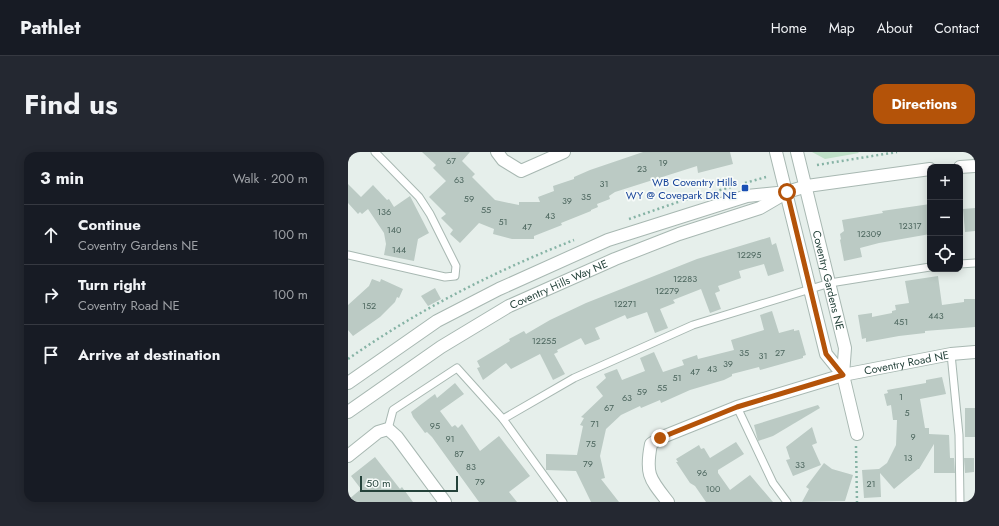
<!DOCTYPE html>
<meta charset="utf-8">
<style>
body{margin:0;font-family:Jost,sans-serif;background:#242831;color:#f1f3f6}
.controls{position:absolute;right:12px;top:12px;display:grid;overflow:hidden;border-radius:8px;box-shadow:0 2px 10px #0003}
.controls button{width:36px;height:36px;display:grid;place-items:center;padding:0;border:0;border-bottom:1px solid #363941;background:#171b24;color:#f1f3f6;font:20px sans-serif}
.scale{position:absolute;left:12px;bottom:10px;width:98px;box-sizing:border-box;padding-left:4px;border:2px solid #24423a;border-top:0;font-size:11px;line-height:14px;white-space:nowrap;color:#24423a;-webkit-text-stroke:3px #f7fbf9;paint-order:stroke}
.stop{position:absolute;width:12px;height:12px;margin:-9px;border:3px solid #b45309;border-radius:50%;background:#fff}
.stop.end{background:#b45309;border-color:#fff;box-shadow:0 1px 4px #0008}
.list{margin:0;padding:0;list-style:none}
h2{display:flex;justify-content:space-between;align-items:center;height:52px;margin:0;padding:0 16px;font-size:17px}
h2 small{font-size:13px;font-weight:400;color:#9ea1a6}
.list li{display:grid;grid-template-columns:26px 1fr auto;gap:12px;align-items:center;box-sizing:border-box;height:60px;padding:0 16px;border-top:1px solid #363941}
.list b{display:block;font-size:15px;white-space:nowrap}
.list p{margin:0;font-size:13px;white-space:nowrap;color:#9ea1a6}
.list em{font-size:13px;font-style:normal;color:#9ea1a6}
.icon{flex:none;width:22px;height:22px;fill:none;stroke:currentColor;stroke-width:2;stroke-linecap:round;stroke-linejoin:round}
.map{position:relative;flex:none;width:627px;height:350px;overflow:hidden;border-radius:12px}
header{display:flex;align-items:center;gap:24px;box-sizing:border-box;height:56px;padding:0 20px;background:#171b24;border-bottom:1px solid #363941}
header strong{font-size:19px}
nav{display:flex;gap:22px;margin-inline-start:auto;font-size:14px}
.intro{display:flex;align-items:center;justify-content:space-between;box-sizing:border-box;height:96px;padding:0 24px}
h1{margin:0;font-size:28px}
.button{padding:10px 18px;border-radius:12px;background:#b45309;color:#fff;font-size:14px;font-weight:700}
main{display:flex;gap:24px;padding:0 24px}
aside{flex:1;background:#171b24;border-radius:12px;box-shadow:0 2px 10px #0003}
.map>svg:first-child{display:block}
</style>
<header>
<strong>Pathlet</strong>
<nav><a>Home</a><a>Map</a><a>About</a><a>Contact</a></nav>
</header>
<div class="intro"><h1>Find us</h1><a class="button">Directions</a></div>
<main>
<aside>
<h2>3 min<small>Walk · 200 m</small></h2>
<ul class="list">
<li><svg class="icon" aria-label="ahead" viewBox="0 0 24 24"><path d="M12 20V5M6 11l6-6 6 6"/></svg><div><b>Continue</b><p>Coventry Gardens NE</p></div><em>100 m</em></li>
<li><svg class="icon" aria-label="right" viewBox="0 0 24 24"><path d="M7 20v-9h11M14 6l5 5-5 5"/></svg><div><b>Turn right</b><p>Coventry Road NE</p></div><em>100 m</em></li>
<li><svg class="icon" aria-label="arrive" viewBox="0 0 24 24"><path d="M6 21V4h12l-3 4 3 4H6"/></svg><div><b>Arrive at destination</b></div></li>
</ul>
</aside>
<div class="map">
<svg width="627" height="350" viewBox="0 0 627 350">
<rect width="100%" height="100%" fill="#e6efeb"/>
<path fill="#bfe0c8" d="M 464,0 L 510,0 L 511,1 L 477,7 Z"/>
<g fill="#bbcac4">
<path d="M 74,0 L 122,0 L 114,9 L 127,22 L 124,25 L 147,48 L 171,53 L 171,50 L 192,50 L 190,45 L 206,39 L 205,34 L 226,27 L 226,25 L 242,18 L 295,0 L 382,0 L 385,12 L 350,21 L 349,14 L 267,40 L 261,44 L 262,47 L 249,52 L 250,55 L 243,58 L 243,59 L 213,71 L 214,73 L 186,84 L 186,87 L 164,87 L 145,82 L 146,77 L 131,71 L 112,91 L 102,82 L 105,78 L 93,66 L 98,62 L 81,45 L 98,29 L 85,16 L 88,13 Z"/>
<path d="M 0,32 L 13,45 L 25,33 L 39,48 L 41,47 L 46,55 L 62,44 L 81,81 L 70,87 L 66,109 L 36,103 L 38,92 L 36,81 L 20,57 L 14,62 L 12,60 L 10,62 L 0,51 Z"/>
<path d="M 582,52 L 582,82 L 531,91 L 512,96 L 514,105 L 496,109 L 492,88 L 493,87 L 492,82 L 496,79 L 494,68 L 535,61 L 534,59 Z"/>
<path d="M 627,56 L 627,79 L 617,80 L 615,57 Z"/>
<path d="M 422,85 L 424,93 L 428,91 L 436,119 L 420,124 L 416,112 L 391,119 L 393,126 L 370,134 L 372,139 L 367,141 L 373,157 L 362,161 L 353,137 L 325,148 L 327,151 L 312,157 L 320,176 L 307,181 L 299,160 L 279,167 L 277,163 L 247,176 L 252,187 L 237,193 L 233,186 L 209,198 L 210,200 L 206,202 L 217,222 L 205,228 L 192,202 L 163,217 L 158,211 L 135,228 L 129,216 L 132,215 L 129,209 L 162,189 L 161,187 L 176,179 L 178,182 L 202,168 L 238,151 L 349,107 Z"/>
<path d="M 590,124 L 594,153 L 616,150 L 616,147 L 627,147 L 627,175 L 577,179 L 577,181 L 551,184 L 518,190 L 518,186 L 514,187 L 510,163 L 524,161 L 524,165 L 544,161 L 544,159 L 548,158 L 547,153 L 561,151 L 557,129 Z"/>
<path d="M 24,127 L 32,130 L 33,127 L 55,137 L 51,146 L 49,145 L 47,150 L 32,165 L 5,184 L 0,178 L 0,153 L 21,134 Z"/>
<path d="M 87,136 L 93,147 L 80,154 L 73,144 Z"/>
<path d="M 424,159 L 431,181 L 446,177 L 446,179 L 451,178 L 458,203 L 455,204 L 455,206 L 412,218 L 411,215 L 384,222 L 384,224 L 376,228 L 342,238 L 313,251 L 312,248 L 293,256 L 292,254 L 273,263 L 258,277 L 252,304 L 257,326 L 253,327 L 271,350 L 243,350 L 228,319 L 198,318 L 198,302 L 229,303 L 235,274 L 232,273 L 236,266 L 233,265 L 255,244 L 248,235 L 258,226 L 256,222 L 269,217 L 274,228 L 297,219 L 292,206 L 306,200 L 315,220 L 336,213 L 334,208 L 349,203 L 350,207 L 386,198 L 383,188 L 416,178 L 412,163 Z"/>
<path d="M 594,225 L 598,242 L 572,247 L 577,276 L 581,276 L 581,282 L 601,283 L 602,306 L 606,306 L 607,321 L 586,321 L 586,292 L 571,317 L 570,317 L 546,337 L 532,321 L 533,345 L 516,346 L 514,318 L 531,317 L 539,311 L 548,293 L 549,268 L 545,268 L 543,253 L 539,254 L 536,242 L 540,241 L 539,238 L 578,231 L 578,228 Z"/>
<path d="M 107,231 L 116,242 L 92,259 L 104,275 L 107,273 L 110,276 L 114,272 L 132,299 L 151,284 L 182,324 L 161,340 L 169,350 L 131,350 L 84,285 L 79,280 L 77,281 L 65,265 L 63,260 L 87,242 L 89,246 Z"/>
<path d="M 470,253 L 472,256 L 425,284 L 410,289 L 406,273 Z"/>
<rect x="617" y="256" width="10" height="29"/>
<path d="M 464,275 L 469,291 L 464,293 L 473,313 L 445,324 L 438,308 L 442,307 L 438,295 Z"/>
<path d="M 388,290 L 396,302 L 370,318 L 370,321 L 382,338 L 402,323 L 425,350 L 358,350 L 347,334 L 342,331 L 328,310 L 330,310 L 328,307 L 351,293 L 353,297 L 356,296 L 362,306 Z"/>
<path d="M 27,305 L 52,337 L 54,335 L 65,350 L 0,350 L 0,348 L 13,337 L 3,324 Z"/>
<path d="M 616,306 L 626,306 L 626,320 L 617,321 Z"/>
<path d="M 476,311 L 484,317 L 505,323 L 497,349 L 454,350 L 461,337 L 458,335 Z"/>
</g>
<g fill="none" stroke-linecap="round" stroke-linejoin="round">
<defs>
<g id="service">
<path d="M 0,103 L 97,125 L 107,124 L 108,114 L 82,62 L 71,45 L 27,0"/>
<path d="M 612,112 L 627,111"/>
<path d="M 603,202 L 611,283 L 612,350"/>
<path d="M 389,255 L 425,331 L 439,350"/>
<path d="M 155,267 L 226,226 L 345,173 L 482,131 L 582,115"/>
<path d="M 40,277 L 45,258 L 109,216 L 155,267 L 215,350"/>
</g>
<g id="minor">
<path d="M 149,0 L 155,8 L 173,19 L 216,0"/>
<path d="M 428,0 L 478,202 L 495,223"/>
<path id="s1" d="M 449,0 L 497,196 L 495,223 L 509,282"/>
<path d="M 0,304 L 30,280 L 40,277 L 49,285 L 97,350"/>
<path id="s2" d="M 320,350 C 302,327 297,323 303,292 L 312,286 L 389,255 L 495,223 L 603,202 L 627,200"/>
</g>
<g id="tertiary">
<path d="M 612,15 L 627,14"/>
<path d="M 0,231 L 89,169 L 151,137 L 260,88 L 399,44 L 439,40 L 459,34 L 582,17"/>
<path id="s3" d="M 0,260 L 93,195 L 161,154 L 267,107 L 331,82 L 412,56 L 436,42"/>
</g>
</defs>
<use href="#service" stroke="#a8b8b2" stroke-width="9"/>
<use href="#minor" stroke="#a8b8b2" stroke-width="14"/>
<use href="#tertiary" stroke="#a8b8b2" stroke-width="14"/>
<g stroke="#86b3a5" stroke-width="2.5" stroke-dasharray="2 3" stroke-linecap="butt">
<path d="M 469,13 L 549,0"/>
<path d="M 397,31 L 418,25"/>
<path d="M 281,67 L 336,48 L 383,35"/>
<path d="M 0,207 C 70,158 147,119 226,88"/>
<path d="M 508,294 L 509,350"/>
</g>
<use href="#service" stroke="#fff" stroke-width="7"/>
<use href="#minor" stroke="#fff" stroke-width="12"/>
<use href="#tertiary" stroke="#fff" stroke-width="12"/>
</g>
<g fill="none" stroke-linecap="round" stroke-linejoin="round">
<path stroke="#b45309" stroke-width="5" d="M 312,286 L 389,255 L 495,223 L 478,202 L 439,40"/>
</g>
<rect fill="#1a4fb4" stroke="#f7fbf9" stroke-width="1.5" x="393" y="32" width="8" height="8" rx="2"/>
<g text-anchor="middle" stroke-width="3.5" stroke-linejoin="round" paint-order="stroke">
<g font-size="9" fill="#4a645c">
<text x="103" y="12">67</text>
<text x="315" y="14">19</text>
<text x="294" y="20">23</text>
<text x="111" y="31">63</text>
<text x="256" y="35">31</text>
<text x="238" y="48">35</text>
<text x="121" y="50">59</text>
<text x="219" y="52">39</text>
<text x="138" y="61">55</text>
<text x="36" y="63">136</text>
<text x="202" y="67">43</text>
<text x="155" y="73">51</text>
<text x="562" y="77">12317</text>
<text x="179" y="78">47</text>
<text x="46" y="81">140</text>
<text x="521" y="85">12309</text>
<text x="51" y="101">144</text>
<text x="401" y="106">12295</text>
<text x="337" y="130">12283</text>
<text x="319" y="142">12279</text>
<text x="277" y="155">12271</text>
<text x="21" y="157">152</text>
<text x="588" y="167">443</text>
<text x="553" y="173">451</text>
<text x="196" y="192">12255</text>
<text x="396" y="204">35</text>
<text x="432" y="204">27</text>
<text x="415" y="207">31</text>
<text x="380" y="215">39</text>
<text x="364" y="220">43</text>
<text x="347" y="223">47</text>
<text x="329" y="229">51</text>
<text x="314" y="239">55</text>
<text x="294" y="243">59</text>
<text x="553" y="248">1</text>
<text x="279" y="249">63</text>
<text x="261" y="259">67</text>
<text x="559" y="264">5</text>
<text x="247" y="275">71</text>
<text x="87" y="277">95</text>
<text x="565" y="288">9</text>
<text x="102" y="290">91</text>
<text x="243" y="295">75</text>
<text x="111" y="305">87</text>
<text x="560" y="309">13</text>
<text x="240" y="315">79</text>
<text x="452" y="316">33</text>
<text x="123" y="318">83</text>
<text x="354" y="324">96</text>
<text x="132" y="333">79</text>
<text x="523" y="335">21</text>
<text x="365" y="340">100</text>
</g>
<g font-size="11" fill="#164399" stroke="#f7fbf9" text-anchor="end">
<text x="389" y="34">WB Coventry Hills<tspan x="389" dy="13">WY @ Covepark DR NE</tspan></text>
</g>
<g font-size="11" fill="#24423a" stroke="#f7fbf9">
<text dy="4" stroke="none"><textPath href="#s1" startOffset="132">Coventry Gardens NE</textPath></text>
<text dy="4" stroke="none"><textPath href="#s3" startOffset="247">Coventry Hills Way NE</textPath></text>
<text dy="4" stroke="none"><textPath href="#s2" startOffset="333">Coventry Road NE</textPath></text>
</g>
</g>
</svg>
<div class="controls">
<button>+</button>
<button>−</button>
<button><svg class="icon" aria-label="locate" viewBox="0 0 24 24"><circle cx="12" cy="12" r="6"/><path d="M12 2v4M12 18v4M2 12h4M18 12h4"/></svg></button>
</div>
<div class="scale">50 m</div>
<div class="stop" style="left:439px;top:40px"></div>
<div class="stop end" style="left:312px;top:286px"></div>
</div>
</main>
